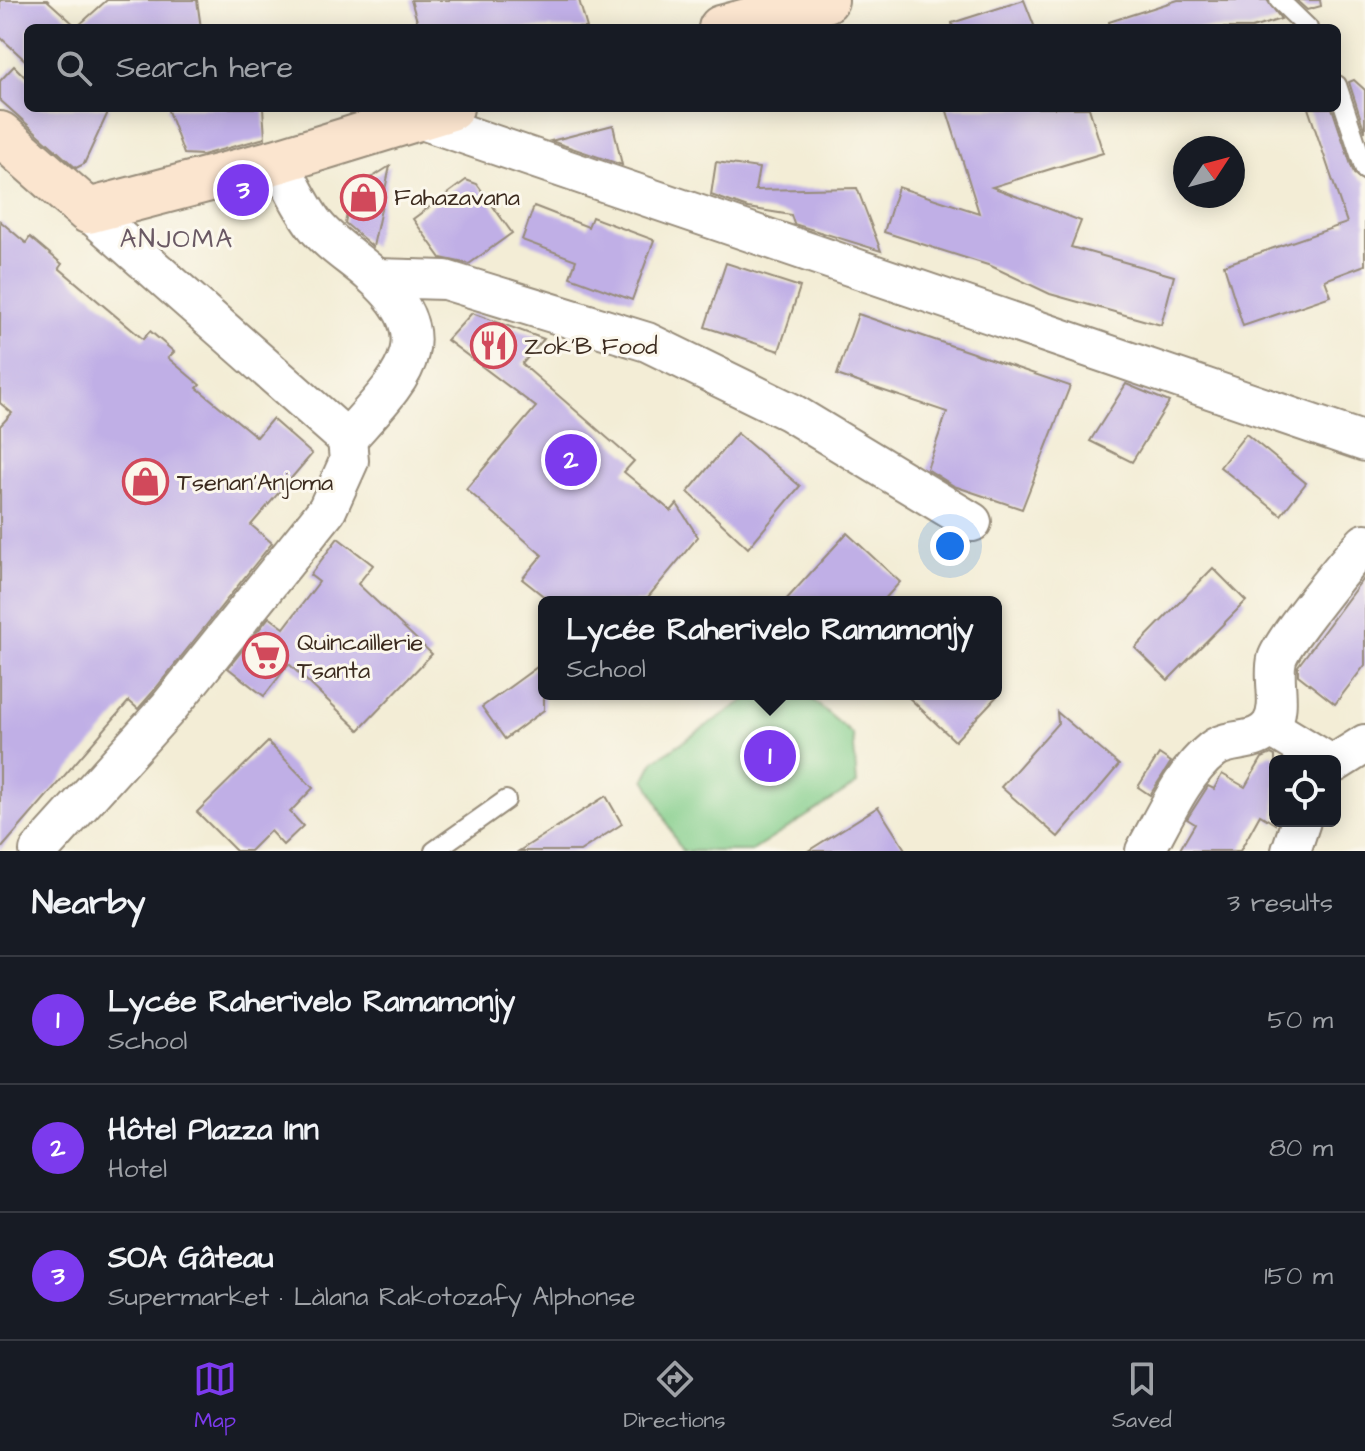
<!DOCTYPE html>
<meta charset="utf-8">
<style>
body{margin:0;font-family:"Architects Daughter",sans-serif;background:#20242c;color:#f1f3f6}
.controls{position:absolute;right:24px;bottom:24px;display:grid;overflow:hidden;border-radius:12px;box-shadow:0 4px 20px #0003}
.controls button{width:72px;height:72px;display:grid;place-items:center;padding:0;border:0;border-bottom:2px solid #363941;background:#171b24;color:#f1f3f6;font:40px sans-serif}
.compass{position:absolute;left:1173px;top:136px;width:72px;height:72px;border-radius:50%;background:#171b24;box-shadow:0 4px 20px #0003;rotate:54deg}
.you{position:absolute;left:950px;top:546px;width:28px;height:28px;margin:-20px;border:6px solid #fff;border-radius:50%;background:#1a73e8;box-shadow:0 0 0 12px #1a73e833}
.badge{display:grid;place-items:center;width:52px;height:52px;border-radius:50%;background:#7c3aed;color:#fff;font-size:26px;font-weight:700}
.pin{position:absolute;translate:-50% -50%;border:4px solid #fff;box-shadow:0 2px 8px #0006}
.popup{position:absolute;left:538px;top:596px;width:464px;height:104px;box-sizing:border-box;display:grid;place-content:center;border-radius:12px;background:#171b24;filter:drop-shadow(0 2px 6px #0005);font-size:26px;white-space:nowrap;color:#9ea1a6}
.popup b{font-size:30px;color:#f1f3f6}
.popup::after{content:'';position:absolute;left:50%;top:100%;margin-left:-16px;border:16px solid transparent;border-top-color:#171b24}
.list{margin:0;padding:0;list-style:none}
h2{display:flex;justify-content:space-between;align-items:center;height:104px;margin:0;padding:0 32px;font-size:34px}
h2 small{font-size:26px;font-weight:400;color:#9ea1a6}
.list li{display:grid;grid-template-columns:52px 1fr auto;gap:24px;align-items:center;box-sizing:border-box;height:128px;padding:0 32px;border-top:2px solid #363941}
.list b{display:block;font-size:30px;white-space:nowrap}
.list p{margin:0;font-size:26px;white-space:nowrap;color:#9ea1a6}
.list em{font-size:26px;font-style:normal;color:#9ea1a6}
.icon{flex:none;width:44px;height:44px;fill:none;stroke:currentColor;stroke-width:2;stroke-linecap:round;stroke-linejoin:round}
.map{position:relative;flex:none;width:1365px;height:851px;overflow:hidden}
.search{position:absolute;background:#171b24;box-shadow:0 4px 20px #0003;left:24px;right:24px;top:24px;height:88px;display:flex;align-items:center;gap:20px;box-sizing:border-box;padding:0 28px;border-radius:12px;color:#9ea1a6;font-size:30px}
.sheet{height:488px;background:#171b24}
nav{display:flex;justify-content:space-around;align-items:center;box-sizing:border-box;height:112px;border-top:2px solid #363941;background:#171b24;font-size:22px;color:#9ea1a6}
nav a{display:grid;justify-items:center;gap:4px}
nav .on{color:#7c3aed}
.map>svg:first-child{display:block}
</style>
<div class="map">
<svg width="1365" height="851" viewBox="0 0 1365 851">
<rect width="100%" height="100%" fill="#fbf7ec"/>
<filter id="ink" filterUnits="userSpaceOnUse"><feTurbulence type="fractalNoise" baseFrequency=".0125" numOctaves="2"/><feDisplacementMap in="SourceGraphic" scale="16" xChannelSelector="R" yChannelSelector="G"/><feConvolveMatrix kernelMatrix="1 2 1 2 8 2 1 2 1" color-interpolation-filters="sRGB"/></filter>
<filter id="wash" filterUnits="userSpaceOnUse"><feTurbulence type="fractalNoise" baseFrequency=".006" numOctaves="4" result="noise"/><feDisplacementMap in="SourceGraphic" scale="32" xChannelSelector="R" yChannelSelector="G"/><feGaussianBlur stdDeviation="1.8" result="paint"/><feColorMatrix in="noise" values="0 0 0 0 0 0 0 0 0 0 0 0 0 0 0 0 0 1.4 0 .05"/><feComposite in="paint" operator="in"/></filter>
<g filter="url(#wash)">
<rect width="100%" height="100%" fill="#f3edd6"/>
<path fill="#82cd8a" stroke="#5e7c54" stroke-width="2" d="M 754,694 L 806,694 L 853,735 L 857,784 L 752,851 L 682,851 C 667,827 660,803 645,779 L 654,761 Z"/>
<g id="blocks">
<g fill="#c0afe6">
<path d="M 0,0 L 47,0 L 77,27 L 107,0 L 197,0 L 201,28 L 28,28 L 28,63 L 0,37 Z"/>
<path d="M 411,0 L 579,0 L 587,28 L 419,28 Z"/>
<path d="M 1024,0 L 1035,28 L 953,28 L 952,23 Z"/>
<path d="M 1178,0 L 1267,0 L 1281,19 L 1252,28 L 1110,28 L 1109,22 Z"/>
<path d="M 1296,0 L 1320,0 L 1321,6 L 1307,10 Z"/>
<path d="M 14,66 L 28,80 L 28,108 L 110,108 L 84,164 L 76,168 L 0,100 L 0,81 Z"/>
<path d="M 1354,80 L 1365,90 L 1365,132 L 1349,82 Z"/>
<path d="M 167,108 L 263,108 L 265,138 L 202,155 L 184,154 Z"/>
<path d="M 946,108 L 1089,108 L 1103,153 L 992,187 L 1081,221 L 1071,247 L 1174,276 L 1161,325 L 1050,294 L 991,266 L 884,232 L 898,187 L 979,213 Z"/>
<path d="M 1308,108 L 1332,108 L 1354,174 L 1365,182 L 1365,265 L 1325,280 L 1331,296 L 1243,326 L 1224,265 L 1347,223 Z"/>
<path d="M 613,125 L 622,165 L 551,141 Z"/>
<path d="M 716,162 L 759,168 L 755,190 L 857,188 L 881,251 L 794,224 L 791,215 L 748,208 L 711,195 Z"/>
<path d="M 390,166 L 373,247 L 345,223 L 352,190 Z"/>
<path d="M 466,180 L 477,184 L 512,233 L 469,264 L 441,258 L 413,219 Z"/>
<path d="M 534,206 L 588,227 L 592,217 L 654,240 L 632,300 L 570,277 L 576,260 L 522,240 Z"/>
<path d="M 0,221 L 26,243 L 30,237 L 62,264 L 59,268 L 143,339 L 150,331 L 174,352 L 168,358 L 200,385 L 197,388 L 257,437 L 272,419 L 312,454 L 251,525 L 272,543 L 152,693 L 138,709 L 129,701 L 0,850 L 0,426 L 12,413 L 0,403 Z"/>
<path d="M 726,263 L 800,287 L 779,351 L 705,327 Z"/>
<path d="M 472,313 L 544,339 L 522,364 L 634,461 L 624,472 L 671,511 L 677,504 L 698,537 L 644,602 L 551,602 L 522,579 L 542,555 L 466,489 L 536,407 L 447,340 Z"/>
<path d="M 858,314 L 1070,386 L 1022,509 L 954,486 L 927,469 L 947,412 L 837,375 Z"/>
<path d="M 1126,384 L 1169,402 L 1132,462 L 1090,441 Z"/>
<path d="M 737,433 L 800,486 L 748,548 L 688,492 Z"/>
<path d="M 1246,434 L 1306,483 L 1281,515 L 1220,467 Z"/>
<path d="M 847,533 L 900,582 L 882,602 L 784,602 Z"/>
<path d="M 338,538 L 373,565 L 358,584 L 432,654 L 359,730 L 289,664 L 264,696 L 228,668 L 269,617 L 284,628 L 319,582 L 310,575 Z"/>
<path d="M 1213,568 L 1246,601 L 1168,680 L 1135,648 Z"/>
<path d="M 1365,576 L 1365,665 L 1335,704 L 1298,675 L 1298,666 Z"/>
<path d="M 544,662 L 544,710 L 505,739 L 482,707 Z"/>
<path d="M 905,694 L 999,694 L 955,741 Z"/>
<path d="M 1057,712 L 1119,765 L 1058,837 L 1001,787 L 1058,723 Z"/>
<path d="M 268,742 L 313,788 L 290,812 L 303,826 L 283,845 L 270,831 L 250,851 L 236,851 L 197,812 Z"/>
<path d="M 1159,754 L 1171,762 L 1150,795 L 1138,787 Z"/>
<path d="M 1271,754 L 1275,756 L 1275,824 L 1260,815 L 1240,851 L 1179,851 L 1195,824 L 1187,819 L 1208,786 L 1214,789 L 1222,774 L 1245,787 L 1262,758 Z"/>
<path d="M 606,796 L 622,824 L 580,851 L 519,851 Z"/>
<path d="M 878,807 L 906,851 L 808,851 Z"/>
</g>
</g>
</g>
<g filter="url(#ink)">
<use href="#blocks" fill-opacity="0" stroke="#978c7a" stroke-width="2"/>
<g fill="none" stroke-linecap="round" stroke-linejoin="round">
<defs>
<g id="lane">
<path d="M 1279,0 L 1308,28"/>
<path d="M 1337,85 L 1365,170"/>
<path d="M 434,851 L 506,800"/>
</g>
<g id="street">
<path d="M 416,118 L 1365,442"/>
<path d="M 88,211 L 347,439 C 399,380 448,340 370,273 C 353,258 329,243 315,225 C 300,206 290,182 278,161"/>
<path d="M 376,278 L 445,280 L 647,342 L 790,412 L 972,522"/>
<path d="M 1270,727 L 1326,761"/>
<path d="M 1335,763 L 1365,744"/>
<path d="M 39,851 L 169,707 L 327,510 L 349,461 L 347,439"/>
<path d="M 1145,851 C 1164,818 1182,774 1212,750 C 1229,736 1257,746 1271,725 C 1283,706 1272,680 1277,659 C 1282,641 1349,559 1365,543"/>
<path d="M 1291,851 L 1301,821"/>
</g>
<g id="secondary">
<path d="M 721,28 L 826,0"/>
<path d="M 0,134 L 88,211 L 278,161 L 451,108"/>
</g>
</defs>
<use href="#lane" stroke="#978c7a" stroke-width="22"/>
<use href="#street" stroke="#978c7a" stroke-width="42"/>
<use href="#secondary" stroke="#978c7a" stroke-width="48"/>
<use href="#lane" stroke="#fff" stroke-width="18"/>
<use href="#street" stroke="#fff" stroke-width="38"/>
<use href="#secondary" stroke="#fbe5cf" stroke-width="44"/>
</g>
</g>
<defs>
<symbol id="shop-ring" viewBox="-11 -11 22 22"><circle r="9.5" fill="#fbf7ec" stroke="#d1495b" stroke-width="1.5"/><path d="M-5-2.5h2.3a2.7 3.5 0 0 1 5.4 0H5L5.5 6h-11ZM-1.5-2.5h3a1.5 2.3 0 0 0-3 0Z" fill="#d1495b"/></symbol>
<symbol id="restaurant-ring" viewBox="-11 -11 22 22"><circle r="9.5" fill="#fbf7ec" stroke="#d1495b" stroke-width="1.5"/><path d="M-5-6h1v4h1v-4h1v4h1v-4h1v5L-1.5 .5V6h-2V.5L-5-1ZM5-6V6H3V1.5H1.5Q1.5-4 5-6Z" fill="#d1495b"/></symbol>
<symbol id="supermarket-ring" viewBox="-11 -11 22 22"><circle r="9.5" fill="#fbf7ec" stroke="#d1495b" stroke-width="1.5"/><path d="M-6-5.5h2.5l.6 2H6L4.5 2H-2.5L-4.4-4H-6ZM-1.5 3.2a1.3 1.3 0 1 0 .1 0ZM3 3.2a1.3 1.3 0 1 0 .1 0Z" fill="#d1495b"/></symbol>
</defs>
<g fill-rule="evenodd">
<use href="#shop-ring" x="338" y="172" width="51" height="51"/>
<use href="#restaurant-ring" x="468" y="320" width="51" height="51"/>
<use href="#shop-ring" x="120" y="456" width="51" height="51"/>
<use href="#supermarket-ring" x="240" y="630" width="51" height="51"/>
</g>
<g text-anchor="middle" stroke-width="6" stroke-linejoin="round" paint-order="stroke">
<g font-size="24" fill="#3b2a1e" stroke="#fbf7ec" text-anchor="start">
<text x="394" y="205">Fahazavana</text>
<text x="524" y="354">Zok'B Food</text>
<text x="177" y="490">Tsenan'Anjoma</text>
<text x="297" y="650">Quincaillerie<tspan x="297" dy="28">Tsanta</tspan></text>
</g>
<g font-size="26" letter-spacing="2" fill="#6a5964" stroke="#fbf7ec">
<text x="177" y="247">ANJOMA</text>
</g>
</g>
</svg>
<div class="controls">
<button><svg class="icon" aria-label="locate" viewBox="0 0 24 24"><circle cx="12" cy="12" r="6"/><path d="M12 2v4M12 18v4M2 12h4M18 12h4"/></svg></button>
</div>
<svg class="compass" viewBox="-18 -18 36 36"><path d="M0-13l5 13h-10z" fill="#e53935"/><path d="M0 13l5-13h-10z" fill="#9ea1a6"/></svg>
<div class="you"></div>
<div class="pin badge" style="left:770px;top:756px">1</div>
<div class="popup"><b>Lycée Raherivelo Ramamonjy</b>School</div>
<div class="pin badge" style="left:571px;top:460px">2</div>
<div class="pin badge" style="left:243px;top:190px">3</div>
<div class="search"><svg class="icon" aria-label="search" viewBox="0 0 24 24"><circle cx="10" cy="10" r="6"/><path d="M15 15l6 6"/></svg>Search here</div>
</div>
<section class="sheet">
<h2>Nearby<small>3 results</small></h2>
<ul class="list">
<li><span class="badge">1</span><div><b>Lycée Raherivelo Ramamonjy</b><p>School</p></div><em>50 m</em></li>
<li><span class="badge">2</span><div><b>Hôtel Plazza Inn</b><p>Hotel</p></div><em>80 m</em></li>
<li><span class="badge">3</span><div><b>SOA Gâteau</b><p>Supermarket · Làlana Rakotozafy Alphonse</p></div><em>150 m</em></li>
</ul>
</section>
<nav>
<a class="on"><svg class="icon" aria-label="map" viewBox="0 0 24 24"><path d="M3 6l6-2 6 2 6-2v14l-6 2-6-2-6 2zM9 4v14M15 6v14"/></svg>Map</a>
<a><svg class="icon" aria-label="directions" viewBox="0 0 24 24"><path d="M12 3l9 9-9 9-9-9zM9 14v-3h6M13 9l2 2-2 2"/></svg>Directions</a>
<a><svg class="icon" aria-label="saved" viewBox="0 0 24 24"><path d="M7 4h10v16l-5-4-5 4z"/></svg>Saved</a>
</nav>
